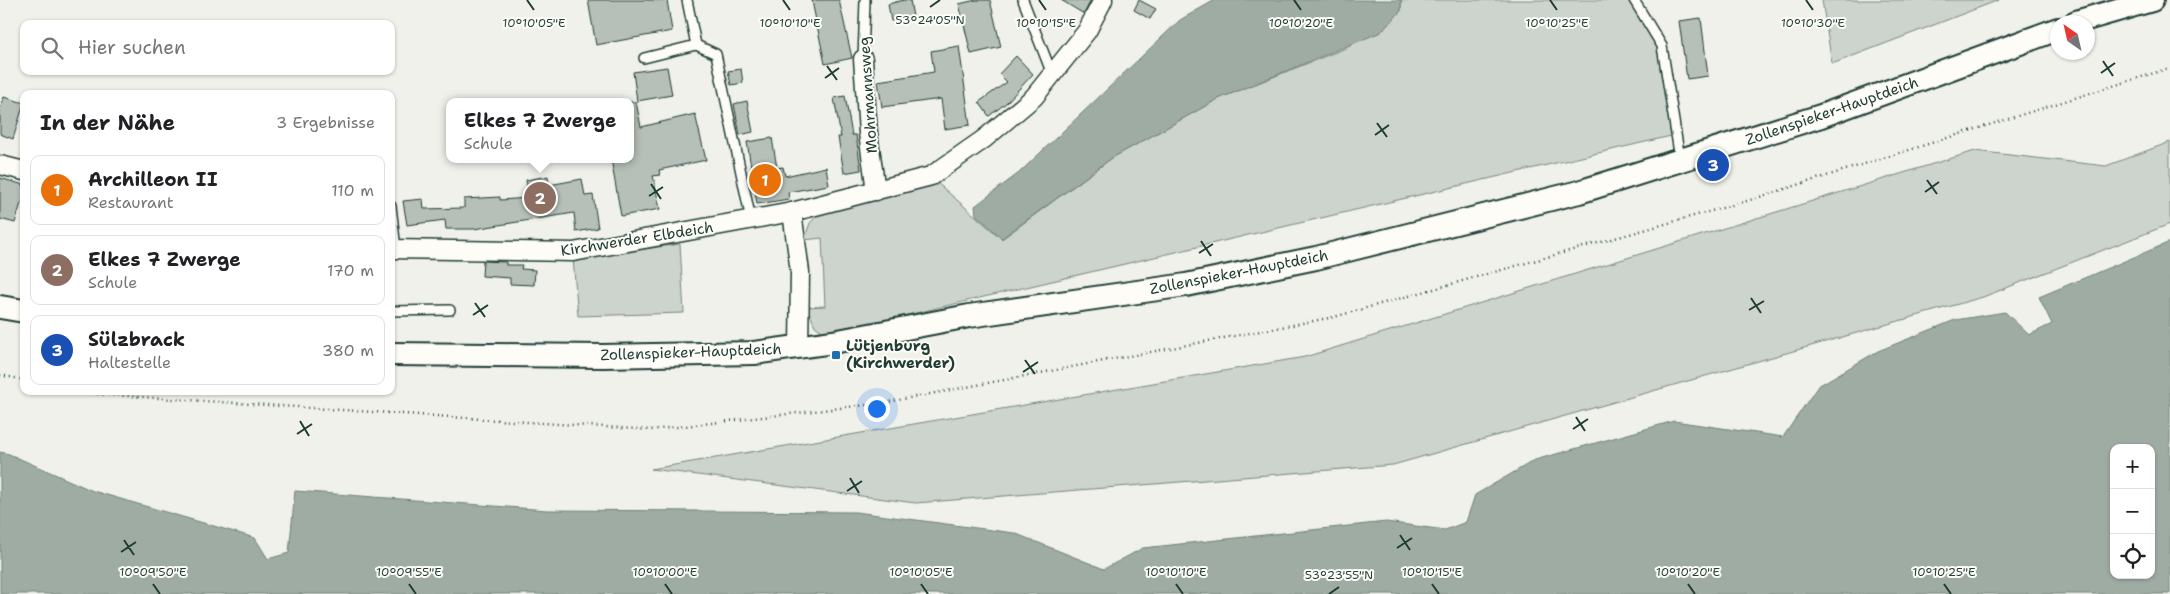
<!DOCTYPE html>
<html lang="de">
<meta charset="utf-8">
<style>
body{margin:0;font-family:"Shantell Sans",sans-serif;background:#f6f6f6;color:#202124}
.controls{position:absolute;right:15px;bottom:15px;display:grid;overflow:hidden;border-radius:10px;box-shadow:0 1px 4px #0004}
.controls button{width:45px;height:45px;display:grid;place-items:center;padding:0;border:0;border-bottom:1px solid #e0e0e0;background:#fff;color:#202124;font:25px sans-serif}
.compass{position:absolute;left:2050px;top:15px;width:45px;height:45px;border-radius:50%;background:#fff;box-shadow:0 1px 4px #0004;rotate:326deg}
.you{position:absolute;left:876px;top:408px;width:18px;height:18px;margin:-12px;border:4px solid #fff;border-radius:50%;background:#1a73e8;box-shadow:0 0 0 8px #1a73e833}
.badge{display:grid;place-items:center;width:32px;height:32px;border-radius:50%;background:#111827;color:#fff;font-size:16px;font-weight:700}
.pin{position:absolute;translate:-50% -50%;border:2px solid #fff;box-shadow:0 1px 5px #0006}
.popup{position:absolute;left:446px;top:98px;width:188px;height:65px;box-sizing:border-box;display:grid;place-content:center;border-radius:10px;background:#fff;filter:drop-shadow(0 1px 4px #0005);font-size:16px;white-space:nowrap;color:#757577}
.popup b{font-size:19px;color:#202124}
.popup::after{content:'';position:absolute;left:50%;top:100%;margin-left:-10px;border:10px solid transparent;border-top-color:#fff}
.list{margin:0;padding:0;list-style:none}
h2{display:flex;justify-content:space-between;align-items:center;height:65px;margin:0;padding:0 20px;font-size:21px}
h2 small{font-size:16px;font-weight:400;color:#757577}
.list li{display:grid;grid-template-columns:32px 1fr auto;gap:15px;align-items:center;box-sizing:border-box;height:70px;margin:0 10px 10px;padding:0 10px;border:1px solid #e0e0e0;border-radius:10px}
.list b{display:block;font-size:19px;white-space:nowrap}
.list p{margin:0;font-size:16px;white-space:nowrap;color:#757577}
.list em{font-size:16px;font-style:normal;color:#757577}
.icon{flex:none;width:28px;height:28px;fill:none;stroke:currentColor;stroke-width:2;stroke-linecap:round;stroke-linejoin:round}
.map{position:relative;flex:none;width:2170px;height:594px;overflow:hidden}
.search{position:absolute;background:#fff;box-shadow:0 1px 4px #0004;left:20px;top:20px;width:375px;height:55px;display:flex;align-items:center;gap:12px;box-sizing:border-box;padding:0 18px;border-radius:10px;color:#757577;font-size:19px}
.panel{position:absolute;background:#fff;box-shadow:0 1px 4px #0004;left:20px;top:90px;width:375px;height:305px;border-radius:10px}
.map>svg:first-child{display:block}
</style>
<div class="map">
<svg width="2170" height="594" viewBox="0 0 2170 594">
<rect width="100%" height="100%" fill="#f0f1eb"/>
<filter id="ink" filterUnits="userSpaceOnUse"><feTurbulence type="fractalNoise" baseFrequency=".02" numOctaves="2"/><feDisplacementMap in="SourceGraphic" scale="10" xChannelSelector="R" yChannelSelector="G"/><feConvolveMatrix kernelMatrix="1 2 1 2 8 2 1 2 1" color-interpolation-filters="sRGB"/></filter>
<g filter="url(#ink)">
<g fill="#cdd3cd" stroke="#768880">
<path d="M 1401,0 L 1628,0 L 1657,44 L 1671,136 L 826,334 L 815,326 L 807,307 L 825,306 L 822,238 L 804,240 L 810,223 L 820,212 L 935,181 L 1002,239 L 1112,158 L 1218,99 L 1346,48 L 1401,11 Z"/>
<path d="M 1822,0 L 1999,0 L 1832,64 Z"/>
<path d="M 2170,142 L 2170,224 L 1983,297 L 1393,465 L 916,503 L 651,469 L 1305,357 L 1975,151 L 2106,166 Z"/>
<path d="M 680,244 L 684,313 L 578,316 L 573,259 Z"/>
</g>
<g fill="#9faca4" stroke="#6c8077" fill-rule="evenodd">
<path d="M 1215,0 L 1401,0 L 1401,11 L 1381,32 L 1218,99 L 1112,158 L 1002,238 L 976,215 L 975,206 L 1019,173 L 1180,20 Z"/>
<path d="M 2170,242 L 2170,594 L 0,594 L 0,452 L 9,454 L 93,491 L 255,538 L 268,559 L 289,553 L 295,491 L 547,510 L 856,512 L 1014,533 L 1104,569 L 1143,548 L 1386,522 L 1445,530 L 1466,522 L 1475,495 L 1535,460 L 1674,421 L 1783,437 L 1818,386 L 1878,351 L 1955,320 L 2005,312 L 2029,335 L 2052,324 L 2039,297 ZM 2114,448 L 2151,448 L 2151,575 L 2114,575 Z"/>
</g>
<g fill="#b6bfb8" stroke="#1f3d34">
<path d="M 588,0 L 667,0 L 672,31 L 596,45 Z"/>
<path d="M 818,0 L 839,0 L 852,58 L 825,64 L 812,1 Z"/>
<path d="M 904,0 L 910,0 L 913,17 L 891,21 L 888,4 Z"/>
<path d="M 976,0 L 990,0 L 1001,47 L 971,54 L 959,4 Z"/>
<path d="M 1061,0 L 1091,0 L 1084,14 Z"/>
<path d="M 1139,0 L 1156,9 L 1150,19 L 1134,10 Z"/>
<path d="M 1701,18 L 1708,76 L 1687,79 L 1679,21 Z"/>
<path d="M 959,46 L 970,125 L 945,129 L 941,99 L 882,107 L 878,81 L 934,72 L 931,51 Z"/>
<path d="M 1016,56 L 1033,74 L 1006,103 L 989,116 L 979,102 L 1007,82 L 999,74 Z"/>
<path d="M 667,67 L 672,95 L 637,101 L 633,72 Z"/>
<path d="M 741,69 L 743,83 L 731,85 L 728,71 Z"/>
<path d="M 845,96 L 852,135 L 856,135 L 861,170 L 844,173 L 838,137 L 841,137 L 834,98 Z"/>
<path d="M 4,97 L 24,103 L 13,139 L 0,134 L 0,110 Z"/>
<path d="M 747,101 L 753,132 L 740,135 L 734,104 Z"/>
<path d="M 630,102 L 636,102 L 641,127 L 695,114 L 706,160 L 659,170 L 660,175 L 653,176 L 660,209 L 621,216 L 611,159 L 630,159 Z"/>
<path d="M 772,138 L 777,168 L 783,167 L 785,176 L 826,167 L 829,185 L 788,192 L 789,199 L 757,204 L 747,142 Z"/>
<path d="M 548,176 L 549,185 L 582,179 L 585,196 L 593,195 L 598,228 L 576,232 L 574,213 L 474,229 L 446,229 L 445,220 L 407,225 L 403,201 L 423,199 L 424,209 L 464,208 L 464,199 L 500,197 L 500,200 L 529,198 L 526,180 Z"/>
<path d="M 0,178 L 24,185 L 24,204 L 21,203 L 15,223 L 0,219 Z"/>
<path d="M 483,261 L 506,262 L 506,265 L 522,265 L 521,269 L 535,270 L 534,285 L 510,284 L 510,278 L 482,276 Z"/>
</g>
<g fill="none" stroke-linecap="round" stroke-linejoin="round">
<defs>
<g id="service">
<path d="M 687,0 L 696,45"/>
<path d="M 1023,0 L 1052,74"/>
<path d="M 1634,0 L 1662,46 L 1680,159"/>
<path d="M 644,58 L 696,45 L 716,54 L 751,220"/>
<path d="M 863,59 L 865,0"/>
<path d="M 391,206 L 396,249"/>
<path d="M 391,311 L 450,310"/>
</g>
<g id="minor">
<path d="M 863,59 L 868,133 L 876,191"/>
<path d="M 0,165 L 24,171"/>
<path d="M 792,212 L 800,272 L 799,348"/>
<path d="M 391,249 L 573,252 L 792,212 L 931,176 L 984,139 L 1034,97 L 1087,31 L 1103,0"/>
</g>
<g id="tertiary">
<path d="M 2076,22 L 2152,0"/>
<path d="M 0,307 L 24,311"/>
<path d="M 391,354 L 603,356 L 754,353 L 833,342 L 969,316 L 1186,285 L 1316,258 L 1579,192 L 1821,116 L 2058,29"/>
</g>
</defs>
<use href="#service" stroke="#1f3d34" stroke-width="12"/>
<use href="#minor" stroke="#1f3d34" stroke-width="21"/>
<use href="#tertiary" stroke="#1f3d34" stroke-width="26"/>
<g stroke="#1f3d34" stroke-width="2.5" stroke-dasharray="1 4" stroke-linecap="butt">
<path d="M 0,375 L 24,380"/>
<path d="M 83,391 L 96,394 L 651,430 L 883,403 L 1334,317 L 1747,201 L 2170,68"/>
</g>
<use href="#service" stroke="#fdfcf7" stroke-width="9"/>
<use href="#minor" stroke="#fdfcf7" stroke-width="18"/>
<use href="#tertiary" stroke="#fdfcf7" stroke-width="22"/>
</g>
</g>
<path fill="none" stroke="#1f3d34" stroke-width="2" d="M 527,0 L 534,10M 783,0 L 790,10M 1039,0 L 1046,10M 1294,0 L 1301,10M 1550,0 L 1557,10M 1806,0 L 1813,10M 930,7 L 940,0M 2103,61 L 2113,76M 827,66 L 837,80M 2101,73 L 2115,63M 825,78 L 839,68M 1377,123 L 1387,137M 1375,135 L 1389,125M 1927,180 L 1937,194M 651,184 L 661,199M 1925,192 L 1939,182M 649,196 L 663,187M 1201,241 L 1211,256M 1199,253 L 1213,244M 1751,298 L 1761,313M 475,303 L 485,317M 1749,310 L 1764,301M 473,315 L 488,305M 1025,360 L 1035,374M 1023,372 L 1038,362M 1576,417 L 1585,431M 300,421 L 309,436M 1573,429 L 1588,419M 297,434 L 312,424M 850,478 L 859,493M 847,491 L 862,481M 1400,535 L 1410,550M 124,540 L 134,555M 1397,548 L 1412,538M 121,552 L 136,542M 153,584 L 160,594M 409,584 L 416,594M 665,584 L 672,594M 921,584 L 928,594M 1176,584 L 1183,594M 1432,584 L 1439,594M 1688,584 L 1695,594M 1944,584 L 1951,594M 1329,594 L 1339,587"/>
<rect fill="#1f6fb2" stroke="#fdfcf7" stroke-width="2" x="831" y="350" width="10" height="10" rx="2.5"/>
<g text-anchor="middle" stroke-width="4" stroke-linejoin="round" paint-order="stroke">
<g font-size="15" fill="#1f3d34" stroke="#fdfcf7">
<text transform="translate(868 95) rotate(-94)" y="5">Mohrmannsweg</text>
<text transform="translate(1832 111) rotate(-19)" y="5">Zollenspieker-Hauptdeich</text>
<text transform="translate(637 239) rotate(-9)" y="5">Kirchwerder Elbdeich</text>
<text transform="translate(1239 272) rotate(-11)" y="5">Zollenspieker-Hauptdeich</text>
<text transform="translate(691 352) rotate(-2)" y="5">Zollenspieker-Hauptdeich</text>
</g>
<g font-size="15" font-weight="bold" fill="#1f3d34" stroke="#fdfcf7" text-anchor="start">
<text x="846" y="351">Lütjenburg<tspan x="846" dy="17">(Kirchwerder)</tspan></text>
</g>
</g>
<g font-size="12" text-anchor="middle" fill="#1f3d34" stroke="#fdfcf7" stroke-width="4" stroke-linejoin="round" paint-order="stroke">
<text x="930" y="24">53°24'05"N</text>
<text x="534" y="27">10°10'05"E</text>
<text x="790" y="27">10°10'10"E</text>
<text x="1046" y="27">10°10'15"E</text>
<text x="1301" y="27">10°10'20"E</text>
<text x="1557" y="27">10°10'25"E</text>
<text x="1813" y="27">10°10'30"E</text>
<text x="153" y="576">10°09'50"E</text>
<text x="409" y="576">10°09'55"E</text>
<text x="665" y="576">10°10'00"E</text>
<text x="921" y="576">10°10'05"E</text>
<text x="1176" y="576">10°10'10"E</text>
<text x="1432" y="576">10°10'15"E</text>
<text x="1688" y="576">10°10'20"E</text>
<text x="1944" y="576">10°10'25"E</text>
<text x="1339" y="579">53°23'55"N</text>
</g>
</svg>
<div class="controls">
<button>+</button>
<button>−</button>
<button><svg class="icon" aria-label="locate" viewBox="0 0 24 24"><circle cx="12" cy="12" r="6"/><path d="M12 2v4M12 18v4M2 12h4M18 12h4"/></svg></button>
</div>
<svg class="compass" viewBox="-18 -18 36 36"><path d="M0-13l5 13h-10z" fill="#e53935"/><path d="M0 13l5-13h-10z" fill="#757577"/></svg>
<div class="you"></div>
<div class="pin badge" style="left:765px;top:180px;background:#e8710a">1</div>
<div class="pin badge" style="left:540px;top:198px;background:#8d6e63">2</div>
<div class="popup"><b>Elkes 7 Zwerge</b>Schule</div>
<div class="pin badge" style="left:1713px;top:165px;background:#1a4fb4">3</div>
<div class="search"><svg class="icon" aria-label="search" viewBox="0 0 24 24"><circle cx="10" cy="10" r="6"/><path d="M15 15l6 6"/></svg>Hier suchen</div>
<section class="panel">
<h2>In der Nähe<small>3 Ergebnisse</small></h2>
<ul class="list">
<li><span class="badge" style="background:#e8710a">1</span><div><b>Archilleon II</b><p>Restaurant</p></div><em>110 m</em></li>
<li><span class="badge" style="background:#8d6e63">2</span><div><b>Elkes 7 Zwerge</b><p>Schule</p></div><em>170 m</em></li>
<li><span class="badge" style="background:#1a4fb4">3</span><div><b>Sülzbrack</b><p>Haltestelle</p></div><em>380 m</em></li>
</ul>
</section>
</div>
